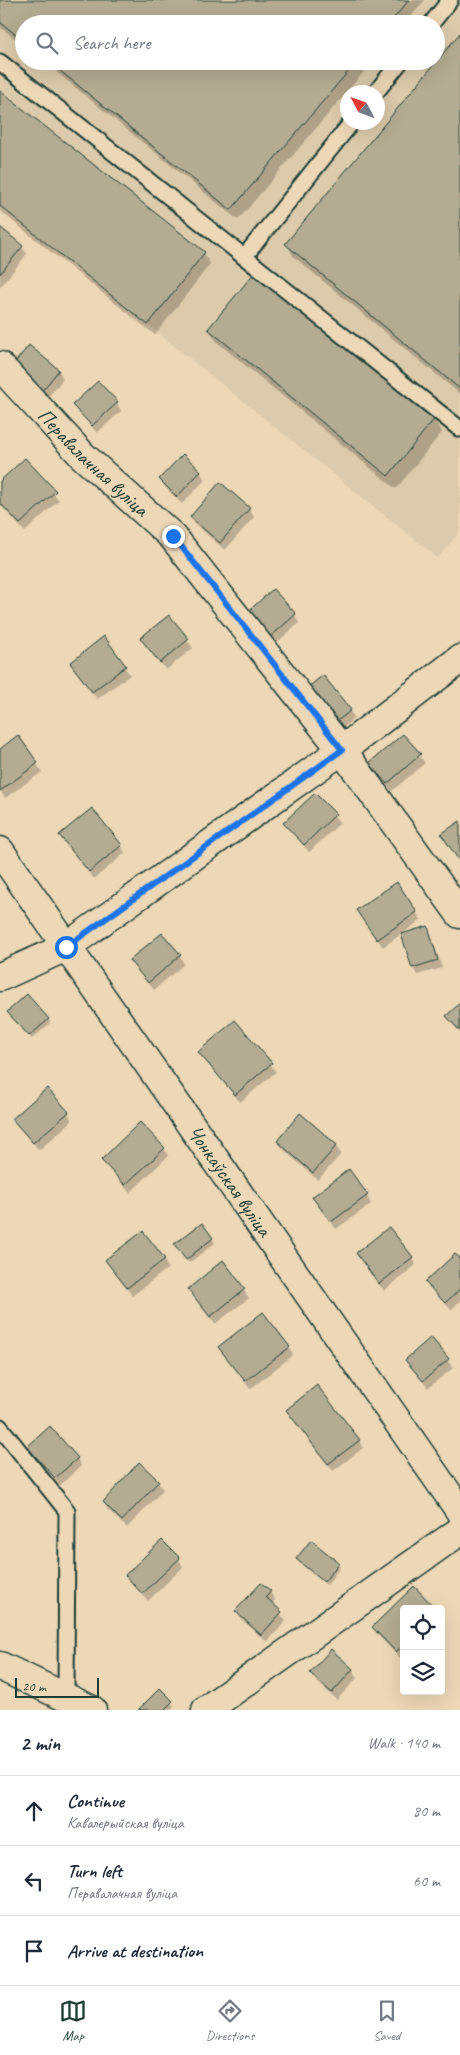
<!DOCTYPE html>
<meta charset="utf-8">
<style>
body{margin:0;font-family:Caveat,sans-serif;background:#f2f2f3;color:#1f2937}
.controls{position:absolute;right:15px;bottom:15px;display:grid;overflow:hidden;border-radius:5px;box-shadow:0 5px 20px #0002}
.controls button{width:45px;height:45px;display:grid;place-items:center;padding:0;border:0;border-bottom:1px solid #e0e1e3;background:#fff;color:#1f2937;font:25px sans-serif}
.compass{position:absolute;left:340px;top:85px;width:45px;height:45px;border-radius:50%;background:#fff;box-shadow:0 5px 20px #0002;rotate:311deg}
.scale{position:absolute;left:15px;bottom:12px;width:84px;box-sizing:border-box;padding-left:5px;border:2px solid #1f3d34;border-top:0;font-size:14px;line-height:18px;white-space:nowrap;color:#1f3d34;-webkit-text-stroke:4px #ecd7b6;paint-order:stroke}
.stop{position:absolute;width:15px;height:15px;margin:-11px;border:4px solid #1a73e8;border-radius:50%;background:#fff}
.stop.end{background:#1a73e8;border-color:#fff;box-shadow:0 1px 5px #0008}
.list{margin:0;padding:0;list-style:none}
h2{display:flex;justify-content:space-between;align-items:center;height:65px;margin:0;padding:0 20px;font-size:21px}
h2 small{font-size:16px;font-weight:400;color:#747a83}
.list li{display:grid;grid-template-columns:32px 1fr auto;gap:15px;align-items:center;box-sizing:border-box;height:70px;padding:0 20px;border-top:1px solid #e0e1e3}
.list b{display:block;font-size:19px;white-space:nowrap}
.list p{margin:0;font-size:16px;white-space:nowrap;color:#747a83}
.list em{font-size:16px;font-style:normal;color:#747a83}
.icon{flex:none;width:28px;height:28px;fill:none;stroke:currentColor;stroke-width:2;stroke-linecap:round;stroke-linejoin:round}
.map{position:relative;flex:none;width:460px;height:1710px;overflow:hidden}
.search{position:absolute;background:#fff;box-shadow:0 5px 20px #0002;left:15px;right:15px;top:15px;height:55px;display:flex;align-items:center;gap:12px;box-sizing:border-box;padding:0 18px;border-radius:28px;color:#747a83;font-size:19px}
.sheet{height:275px;background:#fff}
nav{display:flex;justify-content:space-around;align-items:center;box-sizing:border-box;height:70px;border-top:1px solid #e0e1e3;background:#fff;font-size:14px;color:#747a83}
nav a{display:grid;justify-items:center;gap:2px}
nav .on{color:#1f3d34}
.map>svg:first-child{display:block}
</style>
<div class="map">
<svg width="460" height="1710" viewBox="0 0 460 1710">
<rect width="100%" height="100%" fill="#ecd7b6"/>
<filter id="ink" filterUnits="userSpaceOnUse"><feTurbulence type="fractalNoise" baseFrequency=".02" numOctaves="2"/><feDisplacementMap in="SourceGraphic" scale="10" xChannelSelector="R" yChannelSelector="G"/><feConvolveMatrix kernelMatrix="1 2 1 2 8 2 1 2 1" color-interpolation-filters="sRGB"/></filter>
<g filter="url(#ink)">
<path fill="#dbcaab" fill-rule="evenodd" d="M 0,0 L 460,0 L 460,531 L 438,558 L 0,206 ZM 24,24 L 436,24 L 436,61 L 24,61 ZM 348,92 L 378,92 L 378,122 L 348,122 Z"/>
<g fill="#0003">
<path d="M 0,0 L 425,0 L 404,24 L 24,24 L 24,46 L 0,27 Z"/>
<path d="M 460,35 L 460,394 L 294,257 L 287,244 Z"/>
<path d="M 43,61 L 373,61 L 238,220 Z"/>
<path d="M 0,92 L 204,253 L 210,264 L 155,335 L 0,211 Z"/>
<path d="M 0,228 L 22,247 L 27,254 L 0,287 Z"/>
<path d="M 255,273 L 434,419 L 442,432 L 396,489 L 217,342 L 209,330 Z"/>
<path d="M 30,347 L 59,371 L 63,379 L 47,398 L 18,374 Z"/>
<path d="M 117,403 L 121,411 L 97,433 L 74,405 Z"/>
<path d="M 183,455 L 200,472 L 205,480 L 182,504 L 165,487 L 160,479 Z"/>
<path d="M 25,460 L 59,500 L 25,532 L 0,504 L 0,482 Z"/>
<path d="M 249,509 L 254,517 L 225,550 L 196,525 L 191,517 Z"/>
<path d="M 295,615 L 299,623 L 272,647 L 251,623 Z"/>
<path d="M 168,616 L 193,648 L 166,670 L 141,639 Z"/>
<path d="M 103,638 L 130,675 L 97,699 L 71,663 Z"/>
<path d="M 312,697 L 350,711 L 354,718 L 339,731 Z"/>
<path d="M 403,736 L 425,763 L 392,791 L 370,764 Z"/>
<path d="M 18,737 L 42,772 L 5,798 L 0,790 L 0,750 Z"/>
<path d="M 315,794 L 340,823 L 309,852 L 285,823 Z"/>
<path d="M 60,835 L 121,846 L 125,853 L 94,879 Z"/>
<path d="M 416,912 L 421,920 L 383,947 L 363,918 Z"/>
<path d="M 428,927 L 442,968 L 417,975 L 413,968 Z"/>
<path d="M 180,956 L 184,964 L 154,990 L 131,961 Z"/>
<path d="M 460,1004 L 460,1033 L 447,1016 Z"/>
<path d="M 11,1016 L 48,1019 L 50,1023 L 32,1039 Z"/>
<path d="M 235,1022 L 276,1072 L 240,1102 L 199,1053 Z"/>
<path d="M 68,1113 L 72,1121 L 39,1150 L 14,1120 Z"/>
<path d="M 278,1141 L 336,1146 L 341,1154 L 318,1180 L 283,1149 Z"/>
<path d="M 164,1148 L 168,1156 L 130,1193 L 102,1160 Z"/>
<path d="M 367,1196 L 371,1204 L 336,1229 L 318,1205 Z"/>
<path d="M 202,1225 L 215,1243 L 189,1263 L 178,1248 Z"/>
<path d="M 357,1254 L 412,1257 L 416,1265 L 384,1291 Z"/>
<path d="M 107,1260 L 164,1260 L 168,1268 L 132,1296 Z"/>
<path d="M 460,1260 L 460,1301 L 451,1310 L 427,1282 Z"/>
<path d="M 222,1262 L 249,1298 L 215,1324 L 189,1289 Z"/>
<path d="M 431,1339 L 453,1368 L 428,1388 L 406,1360 Z"/>
<path d="M 220,1347 L 289,1348 L 293,1355 L 250,1389 Z"/>
<path d="M 287,1410 L 359,1440 L 363,1448 L 333,1471 Z"/>
<path d="M 28,1447 L 77,1458 L 81,1466 L 60,1485 Z"/>
<path d="M 158,1482 L 163,1490 L 127,1528 L 109,1511 L 104,1503 Z"/>
<path d="M 179,1559 L 183,1567 L 148,1601 L 126,1575 Z"/>
<path d="M 297,1560 L 338,1564 L 340,1567 L 327,1585 Z"/>
<path d="M 262,1584 L 270,1592 L 275,1600 L 272,1604 L 286,1621 L 267,1642 L 241,1619 L 237,1611 Z"/>
<path d="M 414,1588 L 404,1609 L 404,1657 L 401,1659 L 378,1635 L 373,1628 Z"/>
<path d="M 331,1651 L 353,1670 L 357,1678 L 337,1700 L 316,1681 L 311,1673 Z"/>
<path d="M 160,1690 L 174,1706 L 170,1710 L 140,1710 Z"/>
</g>
<g fill="#b3ac92" stroke="#1f3d34">
<path d="M 0,0 L 409,0 L 389,24 L 24,24 L 24,41 L 0,22 Z"/>
<path d="M 460,33 L 460,389 L 285,244 Z"/>
<path d="M 48,61 L 357,61 L 231,210 Z"/>
<path d="M 0,91 L 205,252 L 148,325 L 0,206 Z"/>
<path d="M 0,227 L 23,246 L 0,274 Z"/>
<path d="M 255,272 L 435,418 L 388,476 L 208,329 Z"/>
<path d="M 29,345 L 59,370 L 42,391 L 12,366 Z"/>
<path d="M 98,381 L 118,402 L 92,426 L 72,405 Z"/>
<path d="M 183,454 L 201,471 L 177,497 L 159,479 Z"/>
<path d="M 25,458 L 56,491 L 20,524 L 0,503 L 0,481 Z"/>
<path d="M 220,482 L 250,508 L 220,543 L 190,517 Z"/>
<path d="M 273,589 L 296,614 L 267,640 L 244,615 Z"/>
<path d="M 169,615 L 189,639 L 160,663 L 140,638 Z"/>
<path d="M 104,636 L 126,666 L 92,692 L 70,663 Z"/>
<path d="M 323,675 L 351,710 L 334,724 L 306,689 Z"/>
<path d="M 403,734 L 421,754 L 387,784 L 369,763 Z"/>
<path d="M 18,735 L 38,763 L 0,791 L 0,749 Z"/>
<path d="M 315,793 L 336,814 L 304,845 L 283,823 Z"/>
<path d="M 92,808 L 122,845 L 89,872 L 59,835 Z"/>
<path d="M 460,821 L 460,862 L 441,834 Z"/>
<path d="M 397,882 L 417,912 L 377,940 L 356,910 Z"/>
<path d="M 428,926 L 438,960 L 412,968 L 401,934 Z"/>
<path d="M 162,933 L 181,955 L 148,983 L 129,960 Z"/>
<path d="M 27,994 L 49,1019 L 29,1036 L 7,1012 Z"/>
<path d="M 460,1003 L 460,1031 L 446,1016 Z"/>
<path d="M 235,1020 L 272,1063 L 235,1095 L 198,1052 Z"/>
<path d="M 47,1088 L 69,1112 L 33,1143 L 12,1119 Z"/>
<path d="M 300,1113 L 337,1145 L 313,1173 L 277,1141 Z"/>
<path d="M 140,1122 L 165,1148 L 125,1185 L 101,1160 Z"/>
<path d="M 349,1169 L 368,1195 L 331,1222 L 312,1197 Z"/>
<path d="M 202,1223 L 213,1238 L 186,1260 L 174,1244 Z"/>
<path d="M 389,1227 L 413,1257 L 379,1284 L 356,1253 Z"/>
<path d="M 143,1231 L 165,1259 L 127,1288 L 105,1260 Z"/>
<path d="M 455,1254 L 460,1258 L 460,1289 L 445,1303 L 425,1282 Z"/>
<path d="M 223,1260 L 245,1289 L 210,1317 L 188,1289 Z"/>
<path d="M 263,1312 L 290,1347 L 245,1381 L 218,1347 Z"/>
<path d="M 431,1337 L 449,1359 L 423,1381 L 405,1360 Z"/>
<path d="M 317,1385 L 360,1440 L 328,1464 L 286,1410 Z"/>
<path d="M 50,1426 L 78,1458 L 55,1478 L 27,1447 Z"/>
<path d="M 139,1462 L 159,1481 L 122,1521 L 103,1502 Z"/>
<path d="M 162,1540 L 180,1558 L 142,1594 L 125,1575 Z"/>
<path d="M 311,1540 L 339,1563 L 324,1582 L 296,1559 Z"/>
<path d="M 261,1583 L 271,1591 L 266,1597 L 282,1612 L 261,1635 L 235,1611 Z"/>
<path d="M 414,1586 L 436,1609 L 404,1609 L 404,1645 L 396,1652 L 372,1627 Z"/>
<path d="M 331,1649 L 353,1669 L 332,1693 L 310,1673 Z"/>
<path d="M 160,1688 L 173,1701 L 164,1710 L 138,1710 Z"/>
</g>
<g fill="none" stroke-linecap="round" stroke-linejoin="round">
<defs>
<g id="service">
<path d="M 431,24 L 450,0"/>
<path d="M 0,62 L 460,429"/>
<path d="M 376,92 L 401,61"/>
<path d="M 244,257 L 352,122"/>
<path d="M 0,1427 L 67,1511 L 66,1697"/>
</g>
<g id="minor">
<path id="s1" d="M 0,366 L 83,456 L 173,537 L 342,750 L 460,914"/>
<path id="s2" d="M 0,851 L 460,1511"/>
<path d="M 0,977 L 66,947 L 342,750 L 460,659"/>
<path d="M 0,1666 L 92,1710"/>
<path d="M 206,1710 L 460,1531"/>
</g>
</defs>
<use href="#service" stroke="#1f3d34" stroke-width="19"/>
<use href="#minor" stroke="#1f3d34" stroke-width="31"/>
<use href="#service" stroke="#ecd7b6" stroke-width="15"/>
<use href="#minor" stroke="#ecd7b6" stroke-width="28"/>
</g>
</g>
<g fill="none" stroke-linecap="round" stroke-linejoin="round" filter="url(#ink)">
<path stroke="#1a73e8" stroke-width="6" d="M 66,947 L 342,750 L 173,536"/>
</g>
<g text-anchor="middle" stroke-width="4" stroke-linejoin="round" paint-order="stroke">
<g font-size="21" fill="#1f3d34" stroke="#ecd7b6">
<text dy="7" stroke="none"><textPath href="#s1" startOffset="134">Перавалачная вуліца</textPath></text>
<text dy="7" stroke="none"><textPath href="#s2" startOffset="402">Чонкаўская вуліца</textPath></text>
</g>
</g>
</svg>
<div class="controls">
<button><svg class="icon" aria-label="locate" viewBox="0 0 24 24"><circle cx="12" cy="12" r="6"/><path d="M12 2v4M12 18v4M2 12h4M18 12h4"/></svg></button>
<button><svg class="icon" aria-label="layers" viewBox="0 0 24 24"><path d="M12 4l9 5-9 5-9-5zM3 14l9 5 9-5"/></svg></button>
</div>
<svg class="compass" viewBox="-18 -18 36 36"><path d="M0-13l5 13h-10z" fill="#e53935"/><path d="M0 13l5-13h-10z" fill="#747a83"/></svg>
<div class="scale">20 m</div>
<div class="stop" style="left:66px;top:947px"></div>
<div class="stop end" style="left:173px;top:536px"></div>
<div class="search"><svg class="icon" aria-label="search" viewBox="0 0 24 24"><circle cx="10" cy="10" r="6"/><path d="M15 15l6 6"/></svg>Search here</div>
</div>
<section class="sheet">
<h2>2 min<small>Walk · 140 m</small></h2>
<ul class="list">
<li><svg class="icon" aria-label="ahead" viewBox="0 0 24 24"><path d="M12 20V5M6 11l6-6 6 6"/></svg><div><b>Continue</b><p>Кавалерыйская вуліца</p></div><em>80 m</em></li>
<li><svg class="icon" aria-label="left" viewBox="0 0 24 24"><path d="M17 20v-9H6M10 6l-5 5 5 5"/></svg><div><b>Turn left</b><p>Перавалачная вуліца</p></div><em>60 m</em></li>
<li><svg class="icon" aria-label="arrive" viewBox="0 0 24 24"><path d="M6 21V4h12l-3 4 3 4H6"/></svg><div><b>Arrive at destination</b></div></li>
</ul>
</section>
<nav>
<a class="on"><svg class="icon" aria-label="map" viewBox="0 0 24 24"><path d="M3 6l6-2 6 2 6-2v14l-6 2-6-2-6 2zM9 4v14M15 6v14"/></svg>Map</a>
<a><svg class="icon" aria-label="directions" viewBox="0 0 24 24"><path d="M12 3l9 9-9 9-9-9zM9 14v-3h6M13 9l2 2-2 2"/></svg>Directions</a>
<a><svg class="icon" aria-label="saved" viewBox="0 0 24 24"><path d="M7 4h10v16l-5-4-5 4z"/></svg>Saved</a>
</nav>
